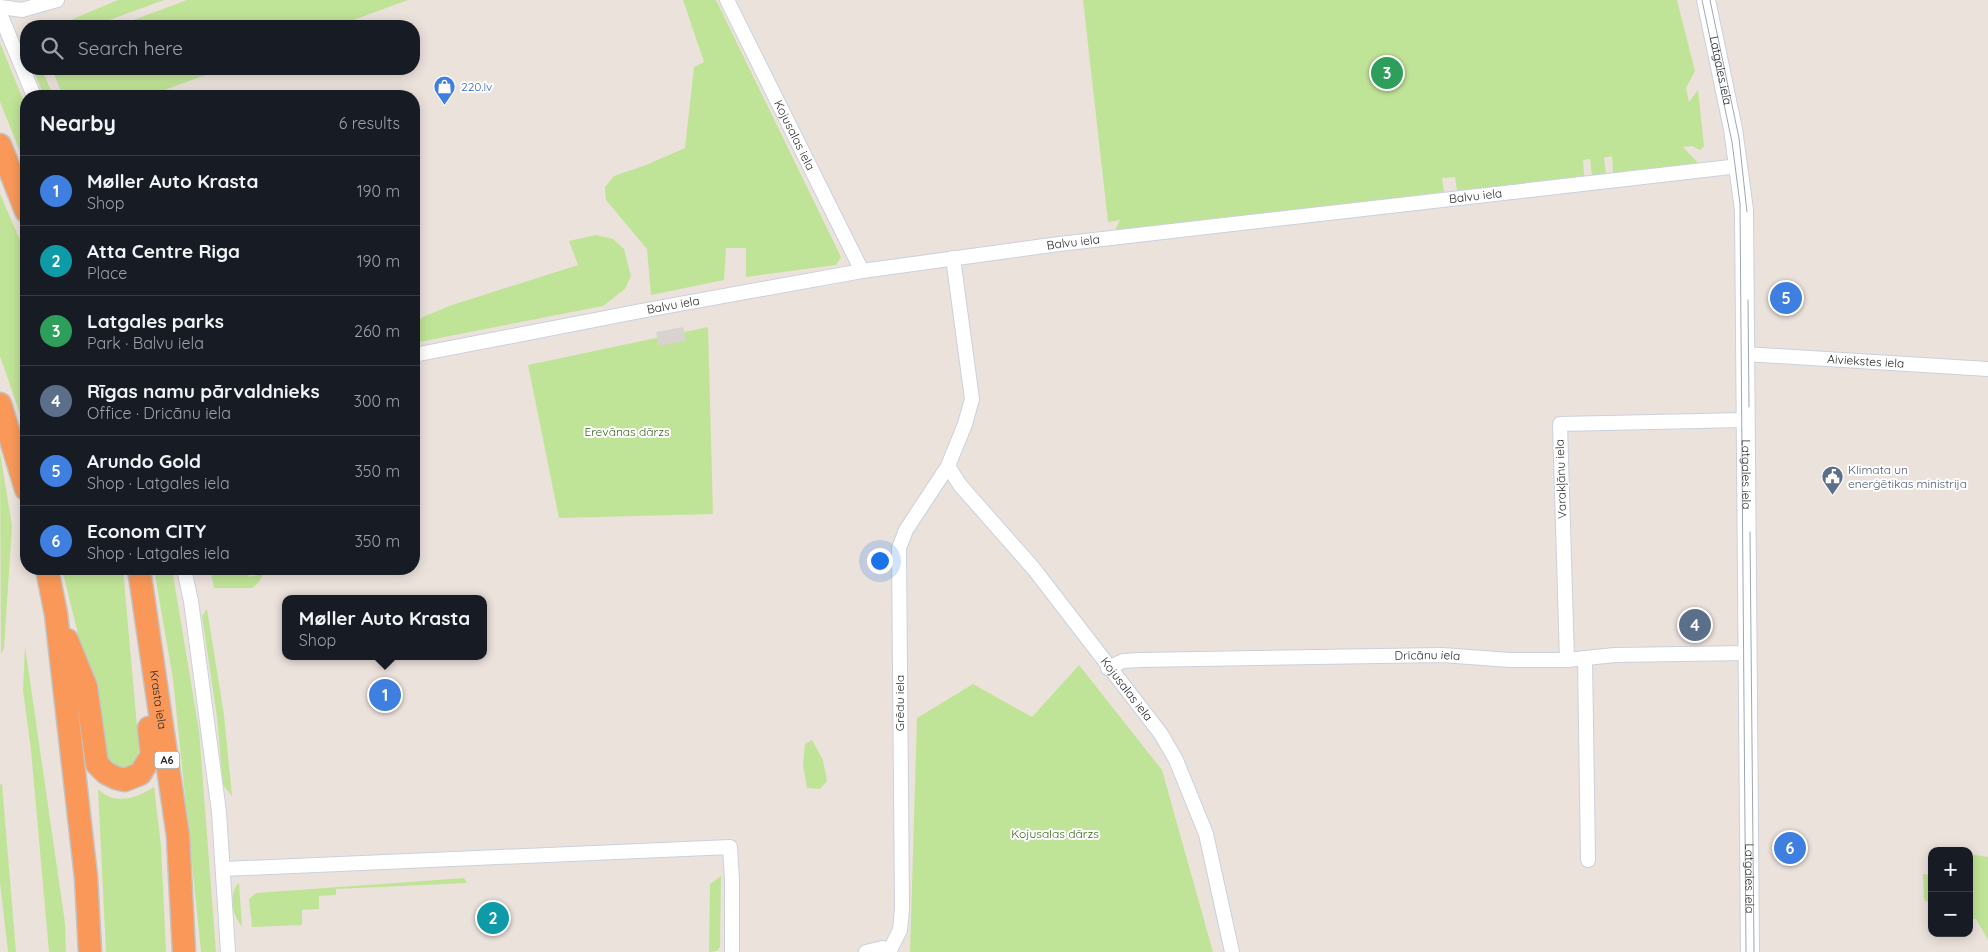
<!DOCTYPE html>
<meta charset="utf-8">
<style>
body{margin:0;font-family:Quicksand,sans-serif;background:#20242c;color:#f1f3f6}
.controls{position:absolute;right:15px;bottom:15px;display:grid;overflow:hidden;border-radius:10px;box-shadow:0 2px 12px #0003}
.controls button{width:45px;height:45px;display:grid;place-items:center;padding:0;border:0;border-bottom:1px solid #363941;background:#171b24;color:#f1f3f6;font:25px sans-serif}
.you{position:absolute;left:879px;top:560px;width:18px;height:18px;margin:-12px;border:4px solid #fff;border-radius:50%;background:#1a73e8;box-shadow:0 0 0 8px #1a73e833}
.badge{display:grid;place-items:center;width:32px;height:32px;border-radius:50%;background:#0f766e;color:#fff;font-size:16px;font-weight:700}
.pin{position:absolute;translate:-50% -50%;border:2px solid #fff;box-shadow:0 1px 5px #0006}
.popup{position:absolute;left:282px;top:595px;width:205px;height:65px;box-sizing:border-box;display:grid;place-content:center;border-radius:10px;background:#171b24;filter:drop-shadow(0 1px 4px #0005);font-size:16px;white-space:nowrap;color:#9ea1a6}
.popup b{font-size:19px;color:#f1f3f6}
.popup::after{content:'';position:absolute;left:50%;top:100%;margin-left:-10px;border:10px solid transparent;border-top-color:#171b24}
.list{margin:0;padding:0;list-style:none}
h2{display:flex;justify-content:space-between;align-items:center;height:65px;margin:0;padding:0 20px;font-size:21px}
h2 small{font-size:16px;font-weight:400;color:#9ea1a6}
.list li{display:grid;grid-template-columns:32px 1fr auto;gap:15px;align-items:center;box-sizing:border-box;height:70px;padding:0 20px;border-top:1px solid #363941}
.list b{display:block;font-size:19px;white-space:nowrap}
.list p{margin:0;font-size:16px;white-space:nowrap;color:#9ea1a6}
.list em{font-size:16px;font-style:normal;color:#9ea1a6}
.icon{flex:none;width:28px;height:28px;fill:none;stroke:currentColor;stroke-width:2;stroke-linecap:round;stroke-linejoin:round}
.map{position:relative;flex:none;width:1988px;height:952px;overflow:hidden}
.search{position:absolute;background:#171b24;box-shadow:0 2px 12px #0003;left:20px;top:20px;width:400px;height:55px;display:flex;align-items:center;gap:12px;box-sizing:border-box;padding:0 18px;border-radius:20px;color:#9ea1a6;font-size:19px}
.panel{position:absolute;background:#171b24;box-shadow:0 2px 12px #0003;left:20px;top:90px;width:400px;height:485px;border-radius:20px}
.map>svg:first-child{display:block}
</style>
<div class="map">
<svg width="1988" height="952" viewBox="0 0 1988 952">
<rect width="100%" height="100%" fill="#ece2dc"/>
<g fill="#c0e497">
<path d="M 118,0 L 164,0 L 93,26 L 56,26 Z"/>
<path d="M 187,0 L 408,0 L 337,26 L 117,26 Z"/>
<path d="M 683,0 L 716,0 L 841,257 L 836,265 L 746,277 L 746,248 L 726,248 L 724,280 L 651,295 L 647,249 L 606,200 L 605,187 L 614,176 L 646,165 L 685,148 L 694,67 L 704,62 Z"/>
<path d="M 1083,0 L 1677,0 L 1695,71 L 1686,88 L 1689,102 L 1698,90 L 1704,146 L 1700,150 L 1692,146 L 1683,147 L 1698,163 L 1613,173 L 1612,156 L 1604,158 L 1606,174 L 1592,175 L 1590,159 L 1583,160 L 1584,176 L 1457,191 L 1455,177 L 1442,178 L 1444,192 L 1114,232 L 1120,220 L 1108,222 Z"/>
<path d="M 0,43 L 25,104 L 26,166 L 0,102 Z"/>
<path d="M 33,69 L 42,69 L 53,96 L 44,96 Z"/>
<path d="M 52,69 L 222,69 L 148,96 L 63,96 Z"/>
<path d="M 0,194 L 26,254 L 26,431 L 0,356 Z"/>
<path d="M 596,235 L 613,239 L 624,249 L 631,276 L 625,289 L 603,306 L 414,343 L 414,325 L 423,317 L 452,305 L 578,265 L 569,241 Z"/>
<path d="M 708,327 L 713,514 L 559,518 L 528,365 Z"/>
<path d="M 0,452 L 12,526 L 4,648 L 1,654 Z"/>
<path d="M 62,569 L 123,569 L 139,749 C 137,761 134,765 125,771 L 106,767 L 94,699 Z"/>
<path d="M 154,569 L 172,569 L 199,730 L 216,952 L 201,952 L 173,679 Z"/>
<path d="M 210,569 L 247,569 L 249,577 L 263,574 L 259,582 L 252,588 L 214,588 Z"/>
<path d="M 207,609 L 224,715 L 232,796 L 223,785 L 217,717 L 202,616 Z"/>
<path d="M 25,646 L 65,923 L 66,952 L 49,952 L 31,750 L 23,690 Z"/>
<path d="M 1079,665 L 1162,770 L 1213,952 L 910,952 L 917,718 L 973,684 L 1032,717 Z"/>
<path d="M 812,740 L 823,760 L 827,781 L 820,789 L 807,788 L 803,765 L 805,744 Z"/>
<path d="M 2,784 L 16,952 L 8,952 L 0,882 L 0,785 Z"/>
<path d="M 154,787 L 161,846 L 166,952 L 106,952 L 98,789 C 114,806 138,798 154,787 Z"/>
<path d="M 1969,854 L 1988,857 L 1988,940 L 1976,919 L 1969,918 Z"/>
<path d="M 1923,874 L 1932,875 L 1932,904 L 1924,900 Z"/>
<path d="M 721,876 L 720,947 L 717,951 L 709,952 L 710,884 Z"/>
<path d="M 464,878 L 467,883 L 336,889 L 336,895 L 319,896 L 319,909 L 302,910 L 302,925 L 252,927 L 249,899 L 256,893 Z"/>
<path d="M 239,883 L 242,926 C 232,917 228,892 239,883 Z"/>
</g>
<path fill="#d8d3cf" d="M 683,327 L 686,341 L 659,346 L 656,332 Z"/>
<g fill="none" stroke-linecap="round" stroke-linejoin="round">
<defs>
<g id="minor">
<path id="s1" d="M 727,0 L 862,271"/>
<path d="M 0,7 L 22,10 L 57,0"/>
<path d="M 0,14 L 34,96"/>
<path id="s2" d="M 1745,354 L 1988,369"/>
<path id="s3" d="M 414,355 L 641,311 L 862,271 L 1059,244 L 1739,166"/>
<path id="s4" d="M 948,466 L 960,485 L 1034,569 L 1161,734 L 1176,760 L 1206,834 L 1232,952"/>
<path d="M 184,569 L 191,601 L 219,812 L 228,952"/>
<path d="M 1585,658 L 1588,860"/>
<path d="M 1567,660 L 1560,424 L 1745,420"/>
<path id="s5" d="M 1108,668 L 1123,661 L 1140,660 L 1442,655 L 1510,660 L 1567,660 L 1615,655 L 1747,653"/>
<path d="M 224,869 L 730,847 L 732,880 L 732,952"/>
<path d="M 866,952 L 883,948 L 889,952"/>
<path d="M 889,952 L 900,930 L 902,909 L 899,548 L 906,530 L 948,466 L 965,424 L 972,399 L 953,258"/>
</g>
<g id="tertiary">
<path id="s6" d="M 1706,0 L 1733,129 L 1744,210 L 1750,952"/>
</g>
<g id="trunk">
<path d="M 0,145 L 26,211"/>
<path d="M 0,404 L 26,489"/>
<path d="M 47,569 L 56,614 L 86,877 L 90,952"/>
<path id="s7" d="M 139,569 L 178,836 L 184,952"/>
<path d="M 67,640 L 86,687 L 97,764 L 106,773 L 116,778 L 125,780 L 140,774 L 152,755 L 149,728"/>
</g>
</defs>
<use href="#minor" stroke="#cad1dc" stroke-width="16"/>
<use href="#tertiary" stroke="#cad1dc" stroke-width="20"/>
<use href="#trunk" stroke="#c3c3c3" stroke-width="25"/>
<use href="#minor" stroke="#fff" stroke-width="14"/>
<use href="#tertiary" stroke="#fff" stroke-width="18"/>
<use href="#trunk" stroke="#f99858" stroke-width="22"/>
<g stroke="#9ea6b5" stroke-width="1">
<path d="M 1702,0 L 1732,142 L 1740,204 L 1746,952"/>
<path d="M 1710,0 L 1739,138 L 1747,212"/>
<path d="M 1748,300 L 1749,407"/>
<path d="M 1750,532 L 1754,952"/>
</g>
</g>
<defs>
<symbol id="shop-pin" viewBox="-11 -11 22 30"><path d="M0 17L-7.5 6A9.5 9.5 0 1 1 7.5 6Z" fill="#3f7fe0" stroke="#fff"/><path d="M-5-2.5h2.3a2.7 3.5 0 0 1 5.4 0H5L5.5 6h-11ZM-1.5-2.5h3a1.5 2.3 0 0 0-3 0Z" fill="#fff"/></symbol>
<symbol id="civic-pin" viewBox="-11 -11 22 30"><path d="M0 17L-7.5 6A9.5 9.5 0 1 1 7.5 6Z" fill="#5c6f8a" stroke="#fff"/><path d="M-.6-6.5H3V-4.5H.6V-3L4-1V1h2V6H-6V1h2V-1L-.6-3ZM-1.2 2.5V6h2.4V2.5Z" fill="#fff"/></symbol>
</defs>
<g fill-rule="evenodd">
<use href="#shop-pin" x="432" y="74" width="25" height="34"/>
<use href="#civic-pin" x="1820" y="464" width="25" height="34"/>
</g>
<g text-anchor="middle" stroke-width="4" stroke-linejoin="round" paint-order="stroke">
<rect fill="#fff" stroke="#6a6a6a" stroke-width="1" x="154.5" y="751.5" width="25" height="17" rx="4"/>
<g font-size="11" font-weight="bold" fill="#2a2a2a">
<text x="167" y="764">A6</text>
</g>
<g font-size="12" fill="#2a2a2a" stroke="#fff">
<text dy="4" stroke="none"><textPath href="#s6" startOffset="72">Latgales iela</textPath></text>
<text dy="4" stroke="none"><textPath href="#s1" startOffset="151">Kojusalas iela</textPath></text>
<text dy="4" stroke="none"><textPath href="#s3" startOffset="1074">Balvu iela</textPath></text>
<text dy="4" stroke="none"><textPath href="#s3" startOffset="669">Balvu iela</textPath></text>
<text dy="4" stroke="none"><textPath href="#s3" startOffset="264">Balvu iela</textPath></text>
<text dy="4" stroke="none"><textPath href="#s2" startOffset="121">Aiviekstes iela</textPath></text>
<text dy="4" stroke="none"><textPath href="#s6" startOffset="478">Latgales iela</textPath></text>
<text transform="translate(1561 479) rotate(-92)" y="4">Varakļānu iela</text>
<text dy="4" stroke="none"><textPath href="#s5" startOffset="321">Dricānu iela</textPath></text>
<text dy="4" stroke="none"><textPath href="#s4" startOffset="286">Kojusalas iela</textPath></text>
<text dy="4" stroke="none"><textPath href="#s7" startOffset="132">Krasta iela</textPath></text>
<text transform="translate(900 703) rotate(-90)" y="4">Grēdu iela</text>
<text dy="4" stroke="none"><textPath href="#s6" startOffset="882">Latgales iela</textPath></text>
</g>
<g font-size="12" fill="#366cbe" stroke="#fff" text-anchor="start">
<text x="461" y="91">220.lv</text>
</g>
<g font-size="12" fill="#396819" stroke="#fff">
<text x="627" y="436">Erevānas dārzs</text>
<text x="1055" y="838">Kojusalas dārzs</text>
</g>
<g font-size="12" fill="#4e5e75" stroke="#fff" text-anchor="start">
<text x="1848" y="474">Klimata un<tspan x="1848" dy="14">enerģētikas ministrija</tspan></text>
</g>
</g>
</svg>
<div class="controls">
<button>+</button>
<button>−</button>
</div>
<div class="you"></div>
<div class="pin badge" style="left:385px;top:695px;background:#3f7fe0">1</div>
<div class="popup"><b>Møller Auto Krasta</b>Shop</div>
<div class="pin badge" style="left:493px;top:918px;background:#0f9aa8">2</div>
<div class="pin badge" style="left:1387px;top:73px;background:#2e9e5b">3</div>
<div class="pin badge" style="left:1695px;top:625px;background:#5c6f8a">4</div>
<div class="pin badge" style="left:1786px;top:298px;background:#3f7fe0">5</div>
<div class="pin badge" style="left:1790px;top:848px;background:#3f7fe0">6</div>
<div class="search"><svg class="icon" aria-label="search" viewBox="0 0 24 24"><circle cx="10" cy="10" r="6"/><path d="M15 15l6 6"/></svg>Search here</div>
<section class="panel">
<h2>Nearby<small>6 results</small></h2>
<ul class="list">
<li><span class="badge" style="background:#3f7fe0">1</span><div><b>Møller Auto Krasta</b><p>Shop</p></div><em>190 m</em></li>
<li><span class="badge" style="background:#0f9aa8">2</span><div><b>Atta Centre Riga</b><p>Place</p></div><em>190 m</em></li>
<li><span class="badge" style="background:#2e9e5b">3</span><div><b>Latgales parks</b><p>Park · Balvu iela</p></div><em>260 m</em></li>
<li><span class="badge" style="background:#5c6f8a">4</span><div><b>Rīgas namu pārvaldnieks</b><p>Office · Dricānu iela</p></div><em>300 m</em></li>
<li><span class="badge" style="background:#3f7fe0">5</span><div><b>Arundo Gold</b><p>Shop · Latgales iela</p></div><em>350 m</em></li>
<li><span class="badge" style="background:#3f7fe0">6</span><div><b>Econom CITY</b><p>Shop · Latgales iela</p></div><em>350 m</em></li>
</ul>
</section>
</div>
